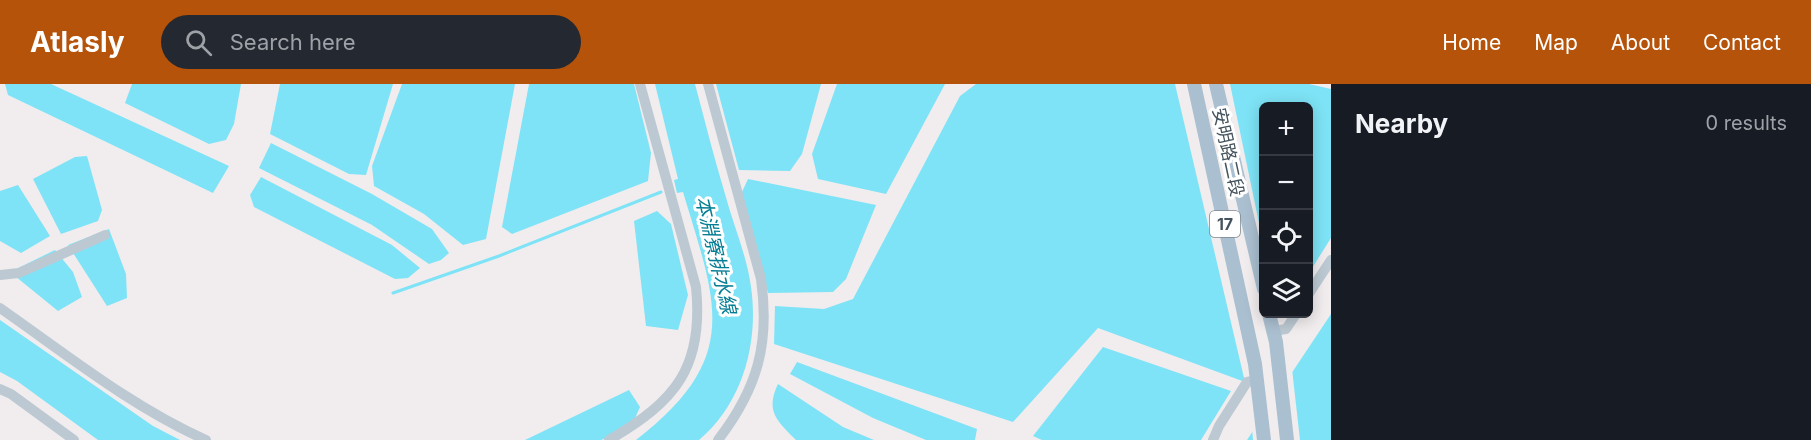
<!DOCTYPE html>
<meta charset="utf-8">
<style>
body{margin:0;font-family:Inter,"Noto Sans TC",sans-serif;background:#242831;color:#f1f3f6}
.controls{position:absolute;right:18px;top:18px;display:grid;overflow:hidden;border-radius:9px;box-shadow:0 3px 15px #0003}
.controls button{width:54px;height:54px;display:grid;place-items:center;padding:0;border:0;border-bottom:2px solid #363941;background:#171b24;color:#f1f3f6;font:30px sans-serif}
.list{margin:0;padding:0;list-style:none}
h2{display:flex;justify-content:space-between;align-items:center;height:78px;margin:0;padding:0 24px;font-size:26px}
h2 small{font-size:20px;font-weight:400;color:#9ea1a6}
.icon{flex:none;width:33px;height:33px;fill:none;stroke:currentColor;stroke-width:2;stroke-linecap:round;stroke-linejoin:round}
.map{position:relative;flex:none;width:1331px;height:356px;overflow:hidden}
header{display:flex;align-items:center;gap:36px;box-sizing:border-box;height:84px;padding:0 30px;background:#b45309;color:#fff}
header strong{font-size:28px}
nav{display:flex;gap:33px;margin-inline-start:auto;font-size:21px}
.search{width:420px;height:54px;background:#242831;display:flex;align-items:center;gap:15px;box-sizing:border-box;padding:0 21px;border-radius:33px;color:#9ea1a6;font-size:22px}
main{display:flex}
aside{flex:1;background:#171b24}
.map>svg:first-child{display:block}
</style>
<header>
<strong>Atlasly</strong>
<div class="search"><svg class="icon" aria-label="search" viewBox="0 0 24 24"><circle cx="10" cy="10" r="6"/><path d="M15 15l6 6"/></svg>Search here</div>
<nav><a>Home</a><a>Map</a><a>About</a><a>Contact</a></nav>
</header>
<main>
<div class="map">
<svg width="1331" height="356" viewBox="0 0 1331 356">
<rect width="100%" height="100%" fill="#f1edee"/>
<g fill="#7ee3f6">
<path d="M 5,0 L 51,0 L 229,82 L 213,109 L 8,11 Z"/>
<path d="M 132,0 L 241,0 L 234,40 L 226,56 L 209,60 L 125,19 Z"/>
<path d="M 280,0 L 393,0 L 366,91 L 349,90 L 270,50 Z"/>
<path d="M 402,0 L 515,0 L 486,155 L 463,161 L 424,130 L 374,102 L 372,82 Z"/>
<path d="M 529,0 L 634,0 L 651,69 L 648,97 L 512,150 L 502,143 Z"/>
<path d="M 655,0 L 695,0 C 705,37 714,74 725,110 C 733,140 747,172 751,203 C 759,258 743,319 699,356 L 636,356 C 742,274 717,221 683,108 L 677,109 L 674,96 L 678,95 Z"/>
<path d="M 716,0 L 821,0 L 802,70 L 790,87 L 739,86 Z"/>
<path d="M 837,0 L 945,0 L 886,110 L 818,95 L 812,70 Z"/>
<path d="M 976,0 L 1175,0 L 1245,298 L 1098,244 L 1013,338 L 774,260 L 775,222 L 824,225 L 853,215 L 960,12 Z"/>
<path d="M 1230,0 L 1309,0 L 1331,5 L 1331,154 L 1309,189 L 1308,22 L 1264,22 L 1263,158 Z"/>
<path d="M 271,59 L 372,110 L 432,145 L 449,169 L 441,176 L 429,180 L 372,141 L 259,84 Z"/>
<path d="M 87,72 L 102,126 L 98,137 L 61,150 L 33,95 L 75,73 Z"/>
<path d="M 261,93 L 392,161 L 420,184 L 408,194 L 395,195 L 254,123 L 250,111 Z"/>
<path d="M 748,95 L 876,121 L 846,195 L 833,208 L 768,209 L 741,110 Z"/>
<path d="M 18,101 L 50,152 L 21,169 L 0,157 L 0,107 Z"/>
<path d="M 657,127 L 671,140 L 688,211 L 678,246 L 646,242 L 634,137 Z"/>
<path d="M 109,145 L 126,190 L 127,214 L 107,222 L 68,161 Z"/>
<path d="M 55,166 L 73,188 L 82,213 L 58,227 L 10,188 Z"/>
<path d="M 1331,230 L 1331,356 L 1247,356 Z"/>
<path d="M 0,236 L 153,342 L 180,356 L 98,356 L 17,297 L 0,288 Z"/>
<path d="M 1103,263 L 1231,307 L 1201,356 L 1042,356 L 1033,352 Z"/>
<path d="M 797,278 L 977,345 L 975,356 L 926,356 L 873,334 L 790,290 Z"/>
<path d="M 778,300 L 843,343 L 874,356 L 796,356 C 777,337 765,327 778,300 Z"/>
<path d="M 629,306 L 640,323 L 630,346 L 601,356 L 525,356 Z"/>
</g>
<path fill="#f1edee" d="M 1292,285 L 1300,356 L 1253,356 L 1252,344 Z"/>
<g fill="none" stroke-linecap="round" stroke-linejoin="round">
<path stroke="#7ee3f6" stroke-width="3" d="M 393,209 L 499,172 L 661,108"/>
<g stroke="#bcc9d2" stroke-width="10">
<path d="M 708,0 L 761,195 C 770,259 758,304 718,356"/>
<path d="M 0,191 L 19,189 L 105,151"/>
<path d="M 1308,211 L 1331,176"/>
<path d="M 0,224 C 66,270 132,323 206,356"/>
<path d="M 1274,247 L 1286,245 L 1296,230"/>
<path d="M 0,305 L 11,310 L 74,356"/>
<path d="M 609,356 C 676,317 704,283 696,203 L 640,0"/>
<path d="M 1213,356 L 1219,342 L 1247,298 L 1257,296"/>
</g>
<g stroke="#aabfd0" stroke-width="14">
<path d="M 1194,0 L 1255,280 L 1264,356"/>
<path d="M 1216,0 L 1264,205"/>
<path d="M 1269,230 L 1276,258 L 1287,356"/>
</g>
</g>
<g text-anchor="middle" stroke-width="6" stroke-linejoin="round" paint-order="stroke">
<rect fill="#fff" stroke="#7c878e" stroke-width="1.5" x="1210" y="127" width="30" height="26" rx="4.5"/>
<g font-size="16" font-weight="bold" fill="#44535d">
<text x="1225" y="146">17</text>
</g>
<g font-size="18" fill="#44535d" stroke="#fff">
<text transform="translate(1228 68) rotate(78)" y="6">安明路二段</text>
</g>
<g font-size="20" font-style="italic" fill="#037d93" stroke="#fff">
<text transform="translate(716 171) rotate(77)" y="7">本淵寮排水線</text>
</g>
</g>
</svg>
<div class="controls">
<button>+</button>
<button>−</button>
<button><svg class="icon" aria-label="locate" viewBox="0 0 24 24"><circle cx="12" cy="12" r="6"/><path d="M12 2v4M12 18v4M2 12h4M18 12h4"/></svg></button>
<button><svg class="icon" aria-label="layers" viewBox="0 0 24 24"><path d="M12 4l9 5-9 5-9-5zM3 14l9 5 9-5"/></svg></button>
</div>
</div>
<aside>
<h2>Nearby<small>0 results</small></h2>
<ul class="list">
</ul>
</aside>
</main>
